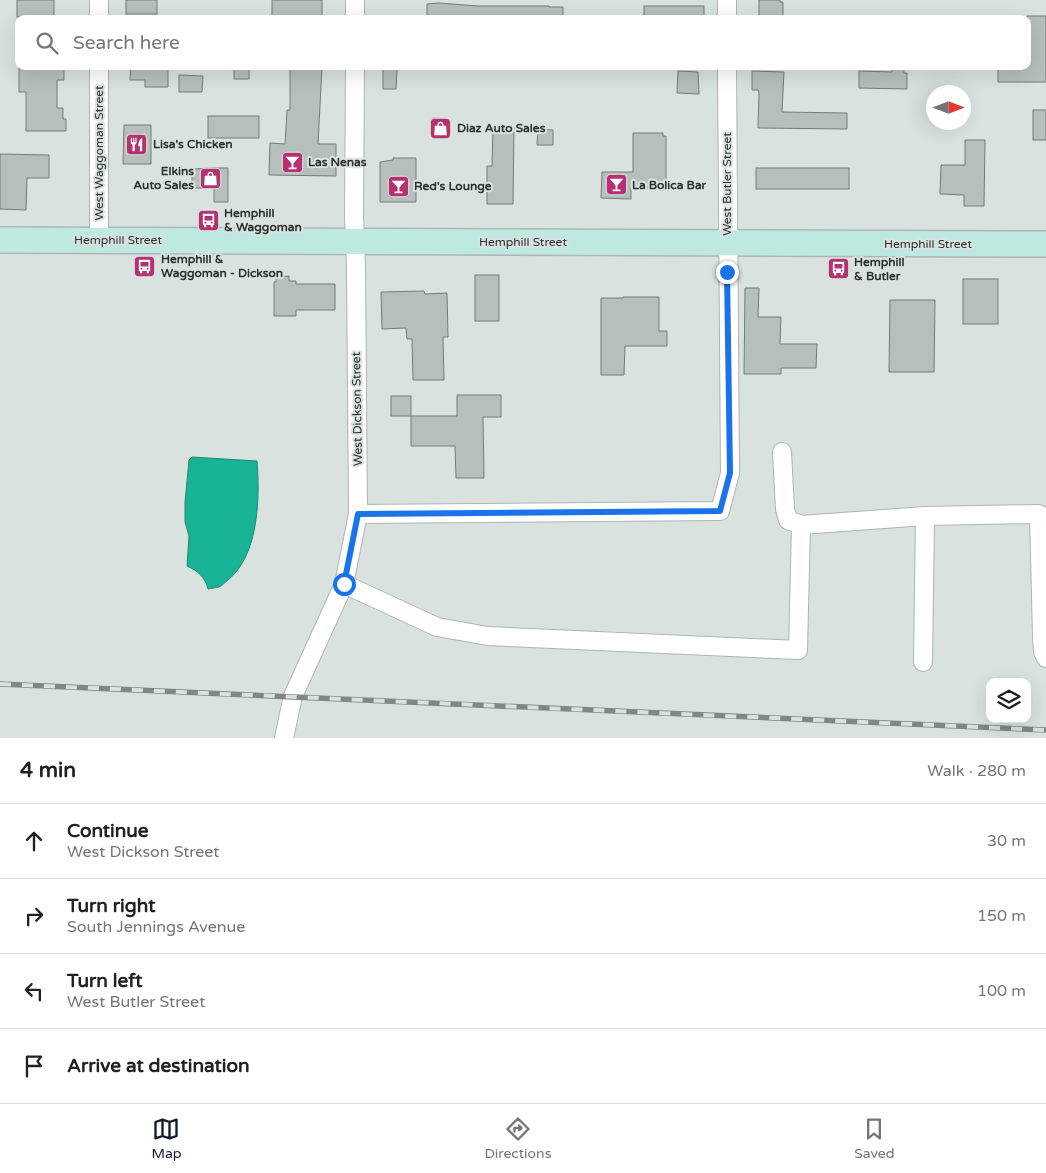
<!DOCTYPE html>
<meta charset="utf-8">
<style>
body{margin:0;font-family:"Varela Round",sans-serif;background:#f6f6f6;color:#202124}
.controls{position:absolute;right:15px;bottom:15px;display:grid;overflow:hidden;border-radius:10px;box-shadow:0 5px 20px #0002}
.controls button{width:45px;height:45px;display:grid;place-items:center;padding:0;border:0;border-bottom:1px solid #e0e0e0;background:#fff;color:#202124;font:25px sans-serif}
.compass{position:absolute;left:926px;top:85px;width:45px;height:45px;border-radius:50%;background:#fff;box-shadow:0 5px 20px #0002;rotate:90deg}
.stop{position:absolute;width:15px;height:15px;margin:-11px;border:4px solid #1a73e8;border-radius:50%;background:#fff}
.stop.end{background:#1a73e8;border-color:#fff;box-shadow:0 1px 5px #0008}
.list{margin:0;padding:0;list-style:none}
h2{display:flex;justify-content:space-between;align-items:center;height:65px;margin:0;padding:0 20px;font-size:21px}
h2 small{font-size:16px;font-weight:400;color:#757577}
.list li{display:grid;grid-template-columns:32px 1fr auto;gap:15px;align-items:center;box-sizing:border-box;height:75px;padding:0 20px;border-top:1px solid #e0e0e0}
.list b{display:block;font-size:19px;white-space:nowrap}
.list p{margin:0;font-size:16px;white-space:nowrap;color:#757577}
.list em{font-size:16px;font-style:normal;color:#757577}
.icon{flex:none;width:28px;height:28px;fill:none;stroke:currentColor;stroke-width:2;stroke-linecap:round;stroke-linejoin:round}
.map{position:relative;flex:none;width:1046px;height:738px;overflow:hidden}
.search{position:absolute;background:#fff;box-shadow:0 5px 20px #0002;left:15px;right:15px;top:15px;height:55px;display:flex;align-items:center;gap:12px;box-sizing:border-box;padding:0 18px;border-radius:10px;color:#757577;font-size:19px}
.sheet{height:365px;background:#fff}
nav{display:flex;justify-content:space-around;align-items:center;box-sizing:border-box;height:70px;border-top:1px solid #e0e0e0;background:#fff;font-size:14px;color:#757577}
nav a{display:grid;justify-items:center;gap:2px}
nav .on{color:#111827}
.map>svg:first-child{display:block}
</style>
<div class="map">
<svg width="1046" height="738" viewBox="0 0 1046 738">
<rect width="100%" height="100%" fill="#d9e2df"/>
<path fill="#18b295" stroke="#1e8b76" d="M 192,457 L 257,461 C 260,497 259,555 228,580 C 225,582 222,586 219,587 C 216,588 211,588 208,589 C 205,577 198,571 187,566 L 189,536 L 185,522 L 185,502 L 189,460 Z"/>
<g fill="#b6bfbc" stroke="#747c79">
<rect x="17" y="0" width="37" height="17"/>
<rect x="126" y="0" width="31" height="14"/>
<path d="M 272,0 L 322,0 L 322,17 L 272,16 Z"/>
<path d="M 759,0 L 780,0 L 780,2 L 783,2 L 783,19 L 759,19 Z"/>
<path d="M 439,3 L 478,6 L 549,6 L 549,7 L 563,7 L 563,19 L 427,19 L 427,4 Z"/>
<rect x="644" y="6" width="60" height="13"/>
<path d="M 1027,16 L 1046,16 L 1046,82 L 998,82 L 998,66 L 1027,66 Z"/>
<path d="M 19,66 L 64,66 L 64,80 L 57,80 L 57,108 L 63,108 L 63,119 L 66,119 L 66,131 L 26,131 L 26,92 L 19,92 Z"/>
<path d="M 131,66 L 168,66 L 168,87 L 145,87 L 145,80 L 130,80 Z"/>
<rect x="234" y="66" width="15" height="13"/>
<path d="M 892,66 L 904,66 L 904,73 L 907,73 L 907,89 L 859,88 L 859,71 L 892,72 Z"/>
<path d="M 290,67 L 322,67 L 318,144 L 336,144 L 336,176 L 269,175 L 270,143 L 285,144 L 287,110 L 290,110 Z"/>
<path d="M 383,68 L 397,69 L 396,89 L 383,89 Z"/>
<path d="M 678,71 L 698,72 L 699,94 L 677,93 Z"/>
<path d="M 752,71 L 784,72 L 782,112 L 847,113 L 847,129 L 758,128 L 759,93 L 758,90 L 752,90 Z"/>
<path d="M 179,75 L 203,76 L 202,92 L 179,92 Z"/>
<rect x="1033" y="110" width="13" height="30"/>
<rect x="208" y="116" width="51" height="22"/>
<path d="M 433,118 L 448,119 L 448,137 L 433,137 Z"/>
<path d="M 124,125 L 151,125 L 151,164 L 123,164 Z"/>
<path d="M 493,127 L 514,127 L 513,204 L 487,204 L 487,166 L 492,166 Z"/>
<path d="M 538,129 L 553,130 L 553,145 L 537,145 Z"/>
<path d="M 633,133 L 663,133 L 663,136 L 666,136 L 666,188 L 631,188 L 631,199 L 601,198 L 602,172 L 633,172 Z"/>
<path d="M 965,140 L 985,140 L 984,206 L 964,206 L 964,195 L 940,194 L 941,165 L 965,165 Z"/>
<path d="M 0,154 L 49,155 L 49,178 L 27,178 L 26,210 L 0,209 Z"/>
<path d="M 393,158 L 416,158 L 416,202 L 380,202 L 380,162 L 393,160 Z"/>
<path d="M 215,168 L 228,168 L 228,202 L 214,202 L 214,188 L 192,188 L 192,169 Z"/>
<rect x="756" y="168" width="93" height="21"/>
<rect x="475" y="275" width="24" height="46"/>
<path d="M 289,276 L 289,281 L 296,281 L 296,284 L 335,284 L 335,310 L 296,310 L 296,316 L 274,316 L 274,282 L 276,282 L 276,277 Z"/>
<rect x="963" y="279" width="35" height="45"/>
<path d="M 745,288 L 759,288 L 758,317 L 781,317 L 780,344 L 817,344 L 816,368 L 781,368 L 781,374 L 744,374 Z"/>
<path d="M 424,291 L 425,294 L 447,293 L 448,337 L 443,337 L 444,380 L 413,380 L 412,339 L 407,339 L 406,328 L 382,329 L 381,292 Z"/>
<path d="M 623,297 L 659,297 L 659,331 L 667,331 L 667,346 L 625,346 L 624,375 L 601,375 L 601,298 L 623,298 Z"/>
<path d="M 890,300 L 935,300 L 934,372 L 889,372 Z"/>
<path d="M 457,395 L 501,395 L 501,417 L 483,417 L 484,478 L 456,478 L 455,446 L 411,446 L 411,416 L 457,416 Z"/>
<rect x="391" y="396" width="20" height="20"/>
</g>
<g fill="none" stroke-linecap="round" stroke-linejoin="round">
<defs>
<g id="minor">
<path d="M 99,0 L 99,19"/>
<path d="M 355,19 L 355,0"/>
<path d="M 727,19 L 727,0"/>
<path d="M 99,66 L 99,240"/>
<path d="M 782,452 L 785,509 L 788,520 L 801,525 L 925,516 L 1039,514 L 1042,636 L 1043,652 L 1046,658"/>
<path d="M 358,514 L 720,511 L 730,473 L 727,66"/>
<path d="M 344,584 L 437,627 L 488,636 L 798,650 L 801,525"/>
<path d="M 923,662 L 925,516"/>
<path d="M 284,738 L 293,696 L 344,584 L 358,514 L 356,269 L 354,216 L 355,66"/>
</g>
<path id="secondary" d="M 0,240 L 1046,244"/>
</defs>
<use href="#minor" stroke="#adb6b3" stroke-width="20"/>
<use href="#secondary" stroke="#adb6b3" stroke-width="28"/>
<use href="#minor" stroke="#fff" stroke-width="18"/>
<use href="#secondary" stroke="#bee9e1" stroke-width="25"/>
<defs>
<path id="rail" d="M 0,684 L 1046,730"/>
</defs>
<use href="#rail" stroke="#808785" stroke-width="5.5"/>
<use href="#rail" stroke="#d9e2df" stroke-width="4" stroke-dasharray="11" stroke-linecap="butt"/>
</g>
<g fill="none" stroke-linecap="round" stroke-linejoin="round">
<path stroke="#1a73e8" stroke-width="6" d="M 344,584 L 358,514 L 720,511 L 730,473 L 727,272"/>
</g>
<defs>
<symbol id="shop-square" viewBox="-11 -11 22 22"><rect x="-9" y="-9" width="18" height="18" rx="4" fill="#b63072" stroke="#d9e2df"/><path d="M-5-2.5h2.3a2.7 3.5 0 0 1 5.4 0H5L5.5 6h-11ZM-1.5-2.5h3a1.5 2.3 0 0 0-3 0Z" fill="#fff"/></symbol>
<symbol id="restaurant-square" viewBox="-11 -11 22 22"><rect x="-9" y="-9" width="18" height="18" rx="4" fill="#b63072" stroke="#d9e2df"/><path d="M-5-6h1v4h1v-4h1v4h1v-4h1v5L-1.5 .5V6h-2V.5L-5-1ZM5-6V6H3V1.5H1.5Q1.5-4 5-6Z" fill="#fff"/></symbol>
<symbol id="bar-square" viewBox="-11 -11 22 22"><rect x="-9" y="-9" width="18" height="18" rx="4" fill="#b63072" stroke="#d9e2df"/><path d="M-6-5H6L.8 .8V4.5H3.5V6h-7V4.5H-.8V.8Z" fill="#fff"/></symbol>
<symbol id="bus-square" viewBox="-11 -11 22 22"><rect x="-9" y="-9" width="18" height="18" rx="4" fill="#b63072" stroke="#d9e2df"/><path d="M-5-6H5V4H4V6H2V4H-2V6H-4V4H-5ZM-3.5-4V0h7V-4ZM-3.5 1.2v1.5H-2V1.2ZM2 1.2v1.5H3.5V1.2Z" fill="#fff"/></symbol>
</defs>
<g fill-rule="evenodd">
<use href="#shop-square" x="428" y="116" width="25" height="25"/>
<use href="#restaurant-square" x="124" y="132" width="25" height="25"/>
<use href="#bar-square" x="280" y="150" width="25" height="25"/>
<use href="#shop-square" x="198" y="166" width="25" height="25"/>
<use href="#bar-square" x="604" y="172" width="25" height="25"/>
<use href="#bar-square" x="386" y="174" width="25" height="25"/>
<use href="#bus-square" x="196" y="208" width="25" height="25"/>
<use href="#bus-square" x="132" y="254" width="25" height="25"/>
<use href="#bus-square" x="826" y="256" width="25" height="25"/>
</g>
<g text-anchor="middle" stroke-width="4" stroke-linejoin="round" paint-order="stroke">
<g font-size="12" font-weight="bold" fill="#2c302f" stroke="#d9e2df" text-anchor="start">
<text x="457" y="132">Diaz Auto Sales</text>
<text x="153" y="148">Lisa's Chicken</text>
<text x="308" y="166">Las Nenas</text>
<text x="194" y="175" text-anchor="end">Elkins<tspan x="194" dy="14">Auto Sales</tspan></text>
<text x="632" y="189">La Bolica Bar</text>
<text x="414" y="190">Red's Lounge</text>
<text x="224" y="217">Hemphill<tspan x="224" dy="14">&amp; Waggoman</tspan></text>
<text x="161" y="263">Hemphill &amp;<tspan x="161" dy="14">Waggoman - Dickson</tspan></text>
<text x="854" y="266">Hemphill<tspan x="854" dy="14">&amp; Butler</tspan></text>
</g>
<g font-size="12" fill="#2c302f" stroke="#d9e2df">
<text transform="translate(99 153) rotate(-90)" y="4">West Waggoman Street</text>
<text transform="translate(727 184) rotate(-90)" y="4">West Butler Street</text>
<text x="118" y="244">Hemphill Street</text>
<text x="523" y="246">Hemphill Street</text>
<text x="928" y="248">Hemphill Street</text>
<text transform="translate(357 409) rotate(-91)" y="4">West Dickson Street</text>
</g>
</g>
</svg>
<div class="controls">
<button><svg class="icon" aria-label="layers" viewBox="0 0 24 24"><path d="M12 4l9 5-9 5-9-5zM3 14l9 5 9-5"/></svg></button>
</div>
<svg class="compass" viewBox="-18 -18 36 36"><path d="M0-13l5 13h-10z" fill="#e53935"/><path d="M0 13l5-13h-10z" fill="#757577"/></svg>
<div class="stop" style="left:344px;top:584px"></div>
<div class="stop end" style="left:727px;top:272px"></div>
<div class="search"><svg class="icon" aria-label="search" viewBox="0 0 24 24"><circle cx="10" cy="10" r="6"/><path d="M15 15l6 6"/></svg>Search here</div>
</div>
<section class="sheet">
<h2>4 min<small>Walk · 280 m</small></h2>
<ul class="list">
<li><svg class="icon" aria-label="ahead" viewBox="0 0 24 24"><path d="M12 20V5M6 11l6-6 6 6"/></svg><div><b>Continue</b><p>West Dickson Street</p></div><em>30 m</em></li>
<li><svg class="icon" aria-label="right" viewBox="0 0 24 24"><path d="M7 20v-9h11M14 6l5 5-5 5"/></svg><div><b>Turn right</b><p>South Jennings Avenue</p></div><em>150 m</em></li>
<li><svg class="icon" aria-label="left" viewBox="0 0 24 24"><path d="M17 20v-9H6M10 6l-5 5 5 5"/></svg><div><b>Turn left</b><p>West Butler Street</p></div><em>100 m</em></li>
<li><svg class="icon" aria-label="arrive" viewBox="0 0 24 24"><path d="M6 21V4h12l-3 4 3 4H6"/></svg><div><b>Arrive at destination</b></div></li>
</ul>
</section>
<nav>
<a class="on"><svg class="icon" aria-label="map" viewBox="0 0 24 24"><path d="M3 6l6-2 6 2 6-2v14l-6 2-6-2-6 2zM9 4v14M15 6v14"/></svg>Map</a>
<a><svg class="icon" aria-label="directions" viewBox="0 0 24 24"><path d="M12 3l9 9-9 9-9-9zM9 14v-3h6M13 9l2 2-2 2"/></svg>Directions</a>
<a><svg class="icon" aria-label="saved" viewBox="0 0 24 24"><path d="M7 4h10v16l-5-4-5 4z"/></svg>Saved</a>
</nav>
